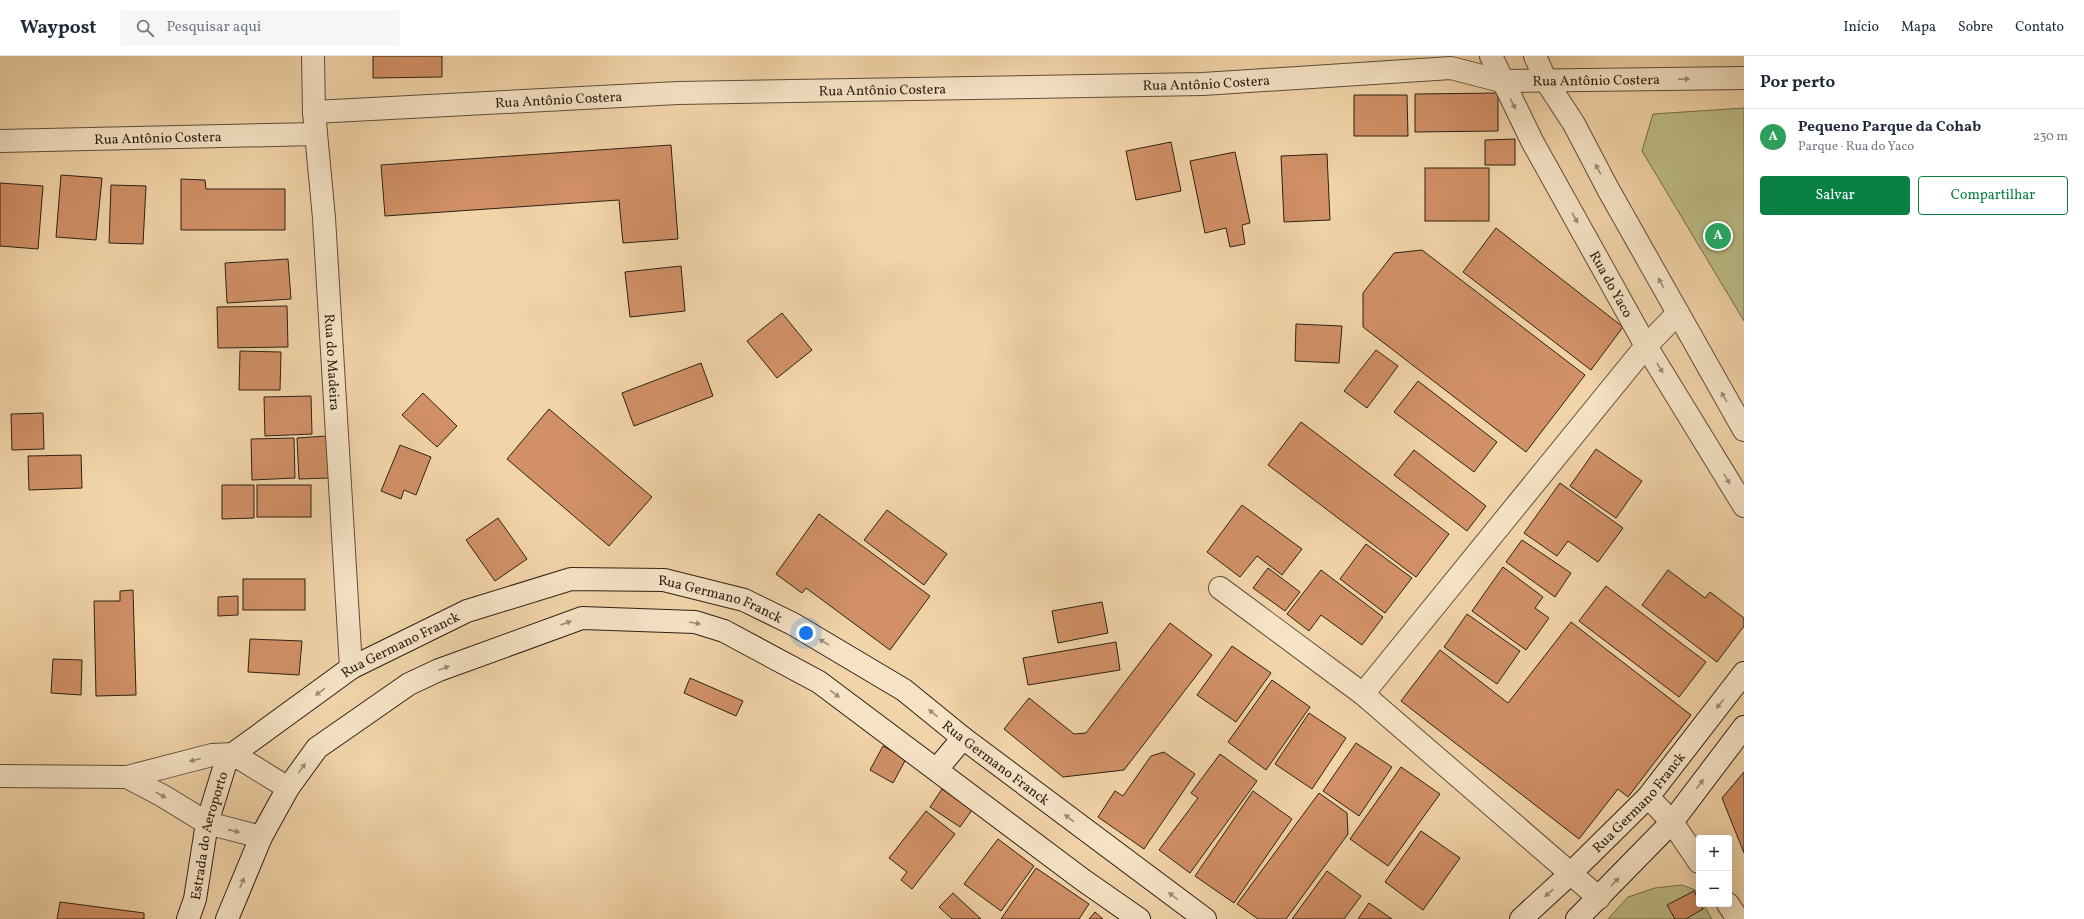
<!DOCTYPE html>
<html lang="pt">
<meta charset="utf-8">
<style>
body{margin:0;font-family:Vollkorn,serif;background:#f6f6f7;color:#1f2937}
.controls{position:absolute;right:12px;bottom:12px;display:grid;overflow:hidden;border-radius:4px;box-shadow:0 4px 16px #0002}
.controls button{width:36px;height:36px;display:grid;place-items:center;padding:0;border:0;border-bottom:1px solid #e0e1e3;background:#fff;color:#1f2937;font:20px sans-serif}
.you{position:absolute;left:806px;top:577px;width:14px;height:14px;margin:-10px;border:3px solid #fff;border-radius:50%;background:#1a73e8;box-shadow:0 0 0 6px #1a73e833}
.badge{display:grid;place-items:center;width:26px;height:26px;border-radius:50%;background:#0b8043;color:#fff;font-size:13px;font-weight:700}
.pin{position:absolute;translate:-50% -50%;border:2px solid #fff;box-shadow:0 1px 4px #0006}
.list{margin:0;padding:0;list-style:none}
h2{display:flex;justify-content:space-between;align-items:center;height:52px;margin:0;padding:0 16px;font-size:17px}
h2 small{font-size:13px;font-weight:400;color:#747a83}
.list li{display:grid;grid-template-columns:26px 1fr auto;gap:12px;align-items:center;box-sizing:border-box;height:56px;padding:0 16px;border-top:1px solid #e0e1e3}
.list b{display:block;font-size:15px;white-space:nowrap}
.list p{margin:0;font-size:13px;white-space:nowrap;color:#747a83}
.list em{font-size:13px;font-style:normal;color:#747a83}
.actions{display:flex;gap:8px;padding:12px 16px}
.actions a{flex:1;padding:9px 0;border:1px solid #0b8043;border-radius:4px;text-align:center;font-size:14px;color:#0b8043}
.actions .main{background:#0b8043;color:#fff}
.icon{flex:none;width:22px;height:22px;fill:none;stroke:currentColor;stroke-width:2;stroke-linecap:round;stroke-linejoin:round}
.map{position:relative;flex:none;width:1744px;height:863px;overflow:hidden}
header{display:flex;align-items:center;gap:24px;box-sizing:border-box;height:56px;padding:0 20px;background:#fff;border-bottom:1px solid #e0e1e3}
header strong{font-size:19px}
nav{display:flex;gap:22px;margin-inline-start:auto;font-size:14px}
.search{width:280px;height:36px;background:#f6f6f7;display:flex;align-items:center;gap:10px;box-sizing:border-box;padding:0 14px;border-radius:4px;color:#747a83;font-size:15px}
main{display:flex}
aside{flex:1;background:#fff}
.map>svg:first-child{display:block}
</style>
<header>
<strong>Waypost</strong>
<div class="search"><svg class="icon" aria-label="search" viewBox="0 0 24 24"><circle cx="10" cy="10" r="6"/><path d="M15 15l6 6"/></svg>Pesquisar aqui</div>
<nav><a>Início</a><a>Mapa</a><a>Sobre</a><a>Contato</a></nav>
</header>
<main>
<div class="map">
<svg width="1744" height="863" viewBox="0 0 1744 863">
<rect width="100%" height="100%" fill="#f1d4a8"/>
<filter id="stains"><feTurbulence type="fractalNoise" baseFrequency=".005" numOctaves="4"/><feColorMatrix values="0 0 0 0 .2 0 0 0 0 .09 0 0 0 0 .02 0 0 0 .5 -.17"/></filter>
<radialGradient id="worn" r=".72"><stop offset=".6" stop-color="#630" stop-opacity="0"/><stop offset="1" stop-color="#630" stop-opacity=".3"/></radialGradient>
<g fill="#bdbc85" stroke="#746e4d">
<path d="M 1744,52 L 1744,265 L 1642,95 L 1653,58 Z"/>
<path d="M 1682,829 L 1695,834 L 1699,841 L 1699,848 L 1703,848 L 1712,863 L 1608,863 L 1628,841 L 1655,832 Z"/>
</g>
<g fill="#d19066" stroke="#2c2115">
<path d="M 373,0 L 442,0 L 442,21 L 373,22 Z"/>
<path d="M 1498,37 L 1498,75 L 1415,76 L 1415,38 Z"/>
<path d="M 1354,39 L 1407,39 L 1408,80 L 1354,80 Z"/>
<path d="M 1515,83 L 1515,109 L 1485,109 L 1485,84 Z"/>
<path d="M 1171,86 L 1181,135 L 1136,144 L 1126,95 Z"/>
<path d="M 671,89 L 678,183 L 623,187 L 619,144 L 385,160 L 381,109 Z"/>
<path d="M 1235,96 L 1250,167 L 1242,169 L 1245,188 L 1230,191 L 1226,172 L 1205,177 L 1190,105 Z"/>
<path d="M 1327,98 L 1330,164 L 1284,166 L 1281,100 Z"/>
<rect x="1425" y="112" width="64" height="53"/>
<path d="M 61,119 L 102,122 L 96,184 L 56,181 Z"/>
<path d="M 181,123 L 205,124 L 206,133 L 285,133 L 285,174 L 181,174 Z"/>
<path d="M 0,127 L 43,130 L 38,193 L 0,190 Z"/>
<path d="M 111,129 L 146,130 L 143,188 L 109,187 Z"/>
<path d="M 1496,172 L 1623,271 L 1591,314 L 1463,216 Z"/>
<path d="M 1422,194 L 1585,319 L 1526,396 L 1363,271 L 1363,237 L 1394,197 Z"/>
<path d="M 288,203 L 291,243 L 227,247 L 225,207 Z"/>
<path d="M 681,210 L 685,255 L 630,261 L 625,216 Z"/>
<path d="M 287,250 L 288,291 L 218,292 L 217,251 Z"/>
<path d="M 782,257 L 812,294 L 777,322 L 747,285 Z"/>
<path d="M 1296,268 L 1342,270 L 1339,307 L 1295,305 Z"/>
<path d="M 1376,294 L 1398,310 L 1367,352 L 1344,335 Z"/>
<path d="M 240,295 L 281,296 L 280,334 L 239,334 Z"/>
<path d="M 701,307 L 713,340 L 634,370 L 622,337 Z"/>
<path d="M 1418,325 L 1497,386 L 1474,416 L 1394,356 Z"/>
<path d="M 423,337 L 457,370 L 437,391 L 402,359 Z"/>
<path d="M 311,340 L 312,378 L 265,380 L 264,341 Z"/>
<path d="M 549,353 L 652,441 L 609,490 L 507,403 Z"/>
<path d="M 43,357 L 44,393 L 12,394 L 11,358 Z"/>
<path d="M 1301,366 L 1449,478 L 1416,521 L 1268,409 Z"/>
<path d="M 327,380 L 329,422 L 299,423 L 297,382 Z"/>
<path d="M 294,382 L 295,422 L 252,424 L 251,383 Z"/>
<path d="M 400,389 L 431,401 L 416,439 L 404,434 L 401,443 L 381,435 Z"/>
<path d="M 1596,393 L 1642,425 L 1616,462 L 1570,430 Z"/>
<path d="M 1414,394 L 1486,450 L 1467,475 L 1394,419 Z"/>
<path d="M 81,399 L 82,432 L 29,434 L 28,400 Z"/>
<path d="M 1560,427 L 1623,472 L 1598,506 L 1568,485 L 1557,500 L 1524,477 Z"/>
<path d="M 222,429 L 254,429 L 254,462 L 222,463 Z"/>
<rect x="257" y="429" width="54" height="32"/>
<path d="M 1242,449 L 1302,493 L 1282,519 L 1257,500 L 1240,521 L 1207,496 Z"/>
<path d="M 887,454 L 947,498 L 924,529 L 864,484 Z"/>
<path d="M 819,458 L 930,540 L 890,594 L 806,532 L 802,537 L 776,518 Z"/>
<path d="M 498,462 L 527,503 L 495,525 L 466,484 Z"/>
<path d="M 1522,484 L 1571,517 L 1555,541 L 1506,506 Z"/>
<path d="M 1366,488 L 1412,522 L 1385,557 L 1340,523 Z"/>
<path d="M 1503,511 L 1543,541 L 1535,552 L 1549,562 L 1526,594 L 1472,555 Z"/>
<path d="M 1268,512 L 1300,536 L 1285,555 L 1253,532 Z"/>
<path d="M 1321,514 L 1383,561 L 1362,589 L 1321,559 L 1309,575 L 1287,558 Z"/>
<path d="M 1668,514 L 1705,542 L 1710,536 L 1744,562 L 1744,570 L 1717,606 L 1642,549 Z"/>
<rect x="243" y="523" width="62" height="31"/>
<path d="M 1606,530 L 1706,606 L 1679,641 L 1579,565 Z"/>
<path d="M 133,534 L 136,639 L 96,640 L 94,545 L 120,545 L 120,535 Z"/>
<path d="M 238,540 L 238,559 L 218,560 L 218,541 Z"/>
<path d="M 1102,546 L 1108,577 L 1058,587 L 1052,555 Z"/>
<path d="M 1467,558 L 1520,595 L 1497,628 L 1444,591 Z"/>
<path d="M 1571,566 L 1691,659 L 1628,741 L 1618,733 L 1579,783 L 1401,645 L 1440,594 L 1508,647 Z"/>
<path d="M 1170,567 L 1212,599 L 1124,714 L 1063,721 L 1004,673 L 1029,642 L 1074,678 L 1086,677 Z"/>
<path d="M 250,583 L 302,585 L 299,619 L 248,616 Z"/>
<path d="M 1116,586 L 1120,614 L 1028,629 L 1023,602 Z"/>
<path d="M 1232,590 L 1271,617 L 1236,666 L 1197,639 Z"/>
<path d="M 53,603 L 82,604 L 81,639 L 51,637 Z"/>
<path d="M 690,622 L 743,645 L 736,660 L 684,637 Z"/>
<path d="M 1272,624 L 1310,651 L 1266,714 L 1228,686 Z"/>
<path d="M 1309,657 L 1346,682 L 1312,733 L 1275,708 Z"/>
<path d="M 1356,687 L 1392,711 L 1359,760 L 1323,735 Z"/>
<path d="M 883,690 L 906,703 L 893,727 L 870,714 Z"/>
<path d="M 1164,696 L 1195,718 L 1144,793 L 1098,761 L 1115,735 L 1123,740 L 1151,700 Z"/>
<path d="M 1220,698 L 1257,725 L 1190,817 L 1159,794 L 1198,742 L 1191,737 Z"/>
<path d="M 1401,711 L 1440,738 L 1388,810 L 1350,783 Z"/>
<path d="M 1744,716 L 1744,797 L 1722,742 Z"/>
<path d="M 942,733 L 972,754 L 960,771 L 930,751 Z"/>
<path d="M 1253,735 L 1292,763 L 1234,847 L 1195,820 Z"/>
<path d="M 1319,737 L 1347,757 L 1348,778 L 1286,863 L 1258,863 L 1237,848 Z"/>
<path d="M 926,755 L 955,778 L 912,833 L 901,824 L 907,816 L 889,802 Z"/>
<path d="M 1421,775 L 1460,802 L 1423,854 L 1385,826 Z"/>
<path d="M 998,783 L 1034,810 L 1001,855 L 964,828 Z"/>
<path d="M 1036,812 L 1089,848 L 1079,863 L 1001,863 Z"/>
<path d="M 1327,815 L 1361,840 L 1344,863 L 1292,863 Z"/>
<path d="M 1694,835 L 1703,853 L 1686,863 L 1675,863 L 1667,849 Z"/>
<path d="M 953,837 L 981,863 L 952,863 L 939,851 Z"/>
<path d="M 60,846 L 144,857 L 144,863 L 57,863 Z"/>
<path d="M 1369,847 L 1392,863 L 1358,863 Z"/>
<path d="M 1095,856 L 1103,863 L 1089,863 Z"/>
</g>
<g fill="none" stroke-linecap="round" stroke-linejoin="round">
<defs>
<g id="minor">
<path id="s1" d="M 313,0 L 314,56 L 324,162 L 351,612"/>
<path id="s2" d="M 314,56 L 678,37 L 1203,28 L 1451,12 L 1501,25 L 1744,22"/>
<path id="s3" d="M 0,85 L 316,78"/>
<path d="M 1220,532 L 1363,638 L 1599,842"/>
<path d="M 1363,638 L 1646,290 L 1678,257"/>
<path d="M 1648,741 L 1672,766 L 1699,806"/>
<path d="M 1728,848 L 1738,863"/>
</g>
<g id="tertiary">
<path id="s4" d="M 1491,0 L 1532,85 L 1646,290 L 1744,450"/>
<path d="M 1535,0 L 1546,25 L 1574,68 L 1608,133 L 1744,374"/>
<path d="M 0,720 L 127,721 L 212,699 L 233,698 L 288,732"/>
<path d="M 127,721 L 163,740 L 207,767 L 261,781"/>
</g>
<g id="secondary">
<path d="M 937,713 L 963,682"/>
<path id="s5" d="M 188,863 L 195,843 L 207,767 L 225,709 L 233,698 L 351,612 L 467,555 L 571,523 L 664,524 L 744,544 L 793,568 L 904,634 L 963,682 L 1205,863"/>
<path d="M 227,863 L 261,781 L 288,732 L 317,692 L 409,628 L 439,614 L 582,562 L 695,566 L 724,575 L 819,626 L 1083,824 L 1139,863"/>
<path id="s6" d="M 1521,863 L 1570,818 L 1648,741 L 1744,617"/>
<path d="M 1577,863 L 1672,766 L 1744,671"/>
</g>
</defs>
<use href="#minor" stroke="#5d4e3a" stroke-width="24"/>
<use href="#tertiary" stroke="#5d4e3a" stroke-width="24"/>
<use href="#secondary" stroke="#2c2115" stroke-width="24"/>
<use href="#minor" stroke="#f6e3c6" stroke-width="22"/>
<use href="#tertiary" stroke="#f6e3c6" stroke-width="22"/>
<use href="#secondary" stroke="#f6e3c6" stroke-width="22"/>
</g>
<defs><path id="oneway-solid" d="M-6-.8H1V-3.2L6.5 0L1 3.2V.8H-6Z"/></defs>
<g fill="#9b8c76">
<use href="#oneway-solid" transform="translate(1684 23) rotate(-1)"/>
<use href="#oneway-solid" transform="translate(1513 48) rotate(63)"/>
<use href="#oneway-solid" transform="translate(1598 113) rotate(-118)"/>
<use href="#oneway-solid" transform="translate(1575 162) rotate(61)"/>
<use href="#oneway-solid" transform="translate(1661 227) rotate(-119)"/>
<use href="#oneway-solid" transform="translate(1660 312) rotate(59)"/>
<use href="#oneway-solid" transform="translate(1724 341) rotate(-120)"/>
<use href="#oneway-solid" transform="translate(1727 423) rotate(59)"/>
<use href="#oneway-solid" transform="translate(566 567) rotate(-20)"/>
<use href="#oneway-solid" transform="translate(695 567) rotate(10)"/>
<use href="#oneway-solid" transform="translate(824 586) rotate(-149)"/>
<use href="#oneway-solid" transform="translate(444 612) rotate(-21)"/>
<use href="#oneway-solid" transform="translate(320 636) rotate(144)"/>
<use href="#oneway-solid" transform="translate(835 638) rotate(36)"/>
<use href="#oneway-solid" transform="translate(1720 648) rotate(128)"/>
<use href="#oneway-solid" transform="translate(933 657) rotate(-141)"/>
<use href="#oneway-solid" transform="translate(195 704) rotate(166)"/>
<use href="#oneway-solid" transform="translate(302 712) rotate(-54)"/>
<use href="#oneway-solid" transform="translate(1700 728) rotate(-53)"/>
<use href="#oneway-solid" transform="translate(161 739) rotate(29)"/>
<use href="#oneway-solid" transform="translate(1069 762) rotate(-143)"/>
<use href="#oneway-solid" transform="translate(234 775) rotate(13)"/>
<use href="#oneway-solid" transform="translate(1615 826) rotate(-46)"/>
<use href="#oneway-solid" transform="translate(242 827) rotate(-67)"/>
<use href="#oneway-solid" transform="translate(1549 837) rotate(138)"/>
<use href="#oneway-solid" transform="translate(1173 840) rotate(-143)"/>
</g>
<g text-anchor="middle" stroke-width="3" stroke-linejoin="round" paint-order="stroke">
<g font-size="14" fill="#2c2115" stroke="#f6e3c6">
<text dy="5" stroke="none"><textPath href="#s2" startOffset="1285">Rua Antônio Costera</textPath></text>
<text dy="5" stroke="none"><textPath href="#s2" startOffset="893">Rua Antônio Costera</textPath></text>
<text dy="5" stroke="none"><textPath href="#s2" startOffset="569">Rua Antônio Costera</textPath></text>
<text dy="5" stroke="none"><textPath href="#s2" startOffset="245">Rua Antônio Costera</textPath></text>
<text dy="5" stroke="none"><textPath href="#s3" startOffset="158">Rua Antônio Costera</textPath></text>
<text dy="5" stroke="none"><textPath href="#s4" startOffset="258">Rua do Yaco</textPath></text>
<text dy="5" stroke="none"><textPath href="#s1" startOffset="307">Rua do Madeira</textPath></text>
<text dy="5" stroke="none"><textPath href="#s5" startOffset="709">Rua Germano Franck</textPath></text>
<text dy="5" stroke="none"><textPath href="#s5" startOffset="373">Rua Germano Franck</textPath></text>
<text dy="5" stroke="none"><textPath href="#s5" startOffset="1033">Rua Germano Franck</textPath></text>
<text dy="5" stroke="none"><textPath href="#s6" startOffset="166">Rua Germano Franck</textPath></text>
<text dy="5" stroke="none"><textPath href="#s5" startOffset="86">Estrada do Aeroporto</textPath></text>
</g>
</g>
<rect width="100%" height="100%" filter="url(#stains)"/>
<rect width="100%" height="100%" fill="url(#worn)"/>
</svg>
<div class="controls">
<button>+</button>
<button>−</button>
</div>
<div class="you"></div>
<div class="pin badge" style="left:1718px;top:180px;background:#2e9e5b">A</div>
</div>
<aside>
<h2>Por perto<small></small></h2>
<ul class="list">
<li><span class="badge" style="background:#2e9e5b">A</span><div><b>Pequeno Parque da Cohab</b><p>Parque · Rua do Yaco</p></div><em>230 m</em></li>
</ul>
<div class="actions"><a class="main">Salvar</a><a>Compartilhar</a></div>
</aside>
</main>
